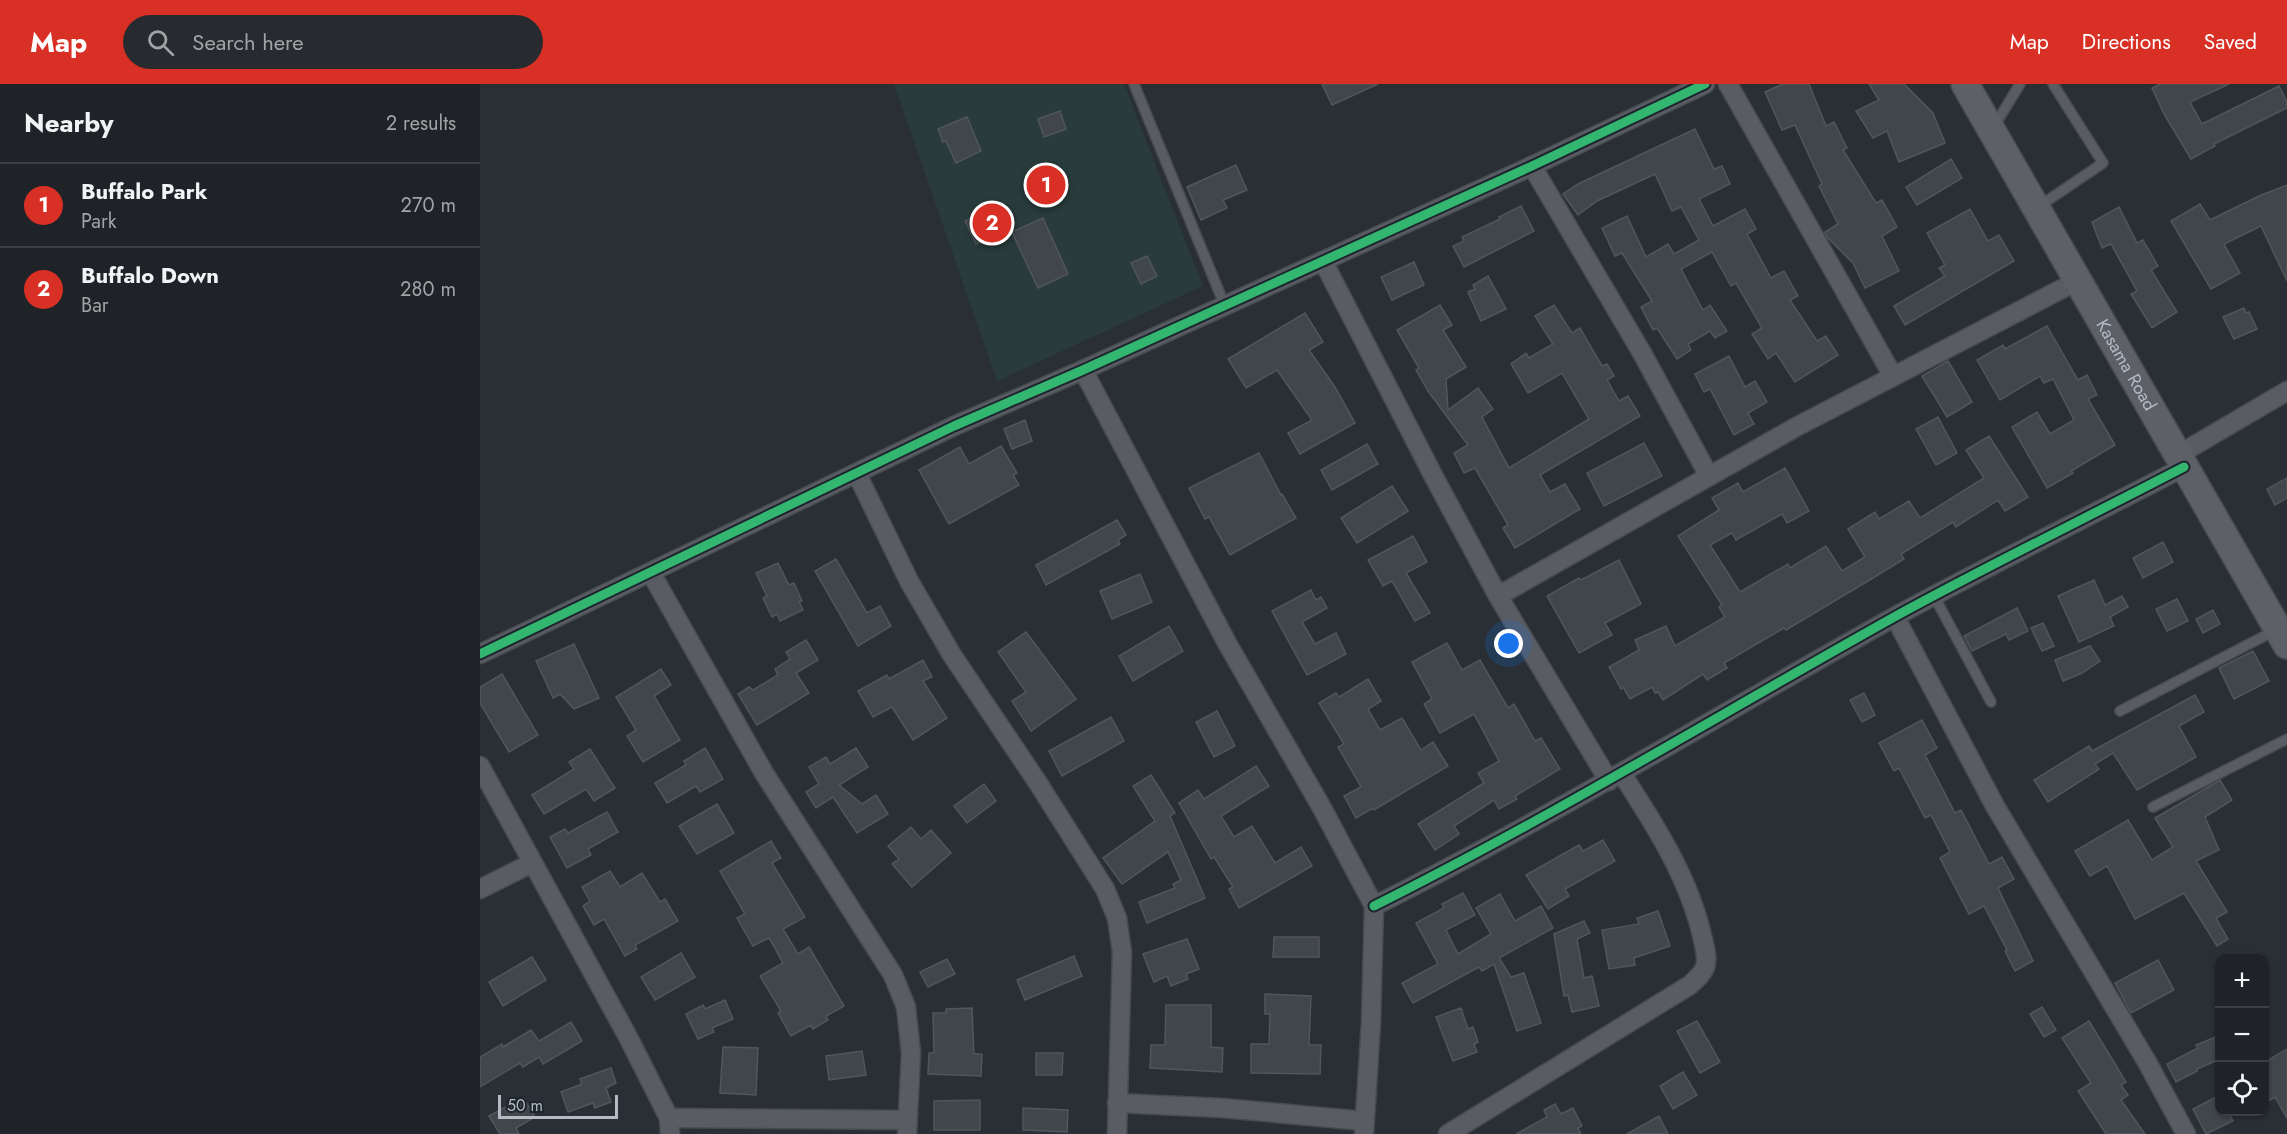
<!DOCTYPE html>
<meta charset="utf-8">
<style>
body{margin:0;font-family:Jost,sans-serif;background:#272b2f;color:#f1f3f6}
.controls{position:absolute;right:18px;bottom:18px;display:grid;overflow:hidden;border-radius:12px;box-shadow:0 2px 4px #0004}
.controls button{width:54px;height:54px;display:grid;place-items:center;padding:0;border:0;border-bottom:2px solid #3c4044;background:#1f2327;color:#f1f3f6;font:30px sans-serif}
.scale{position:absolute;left:18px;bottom:15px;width:120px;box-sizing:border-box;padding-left:6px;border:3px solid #b3bbc5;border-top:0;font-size:16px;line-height:21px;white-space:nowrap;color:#b3bbc5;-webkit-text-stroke:4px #1d252e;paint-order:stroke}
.you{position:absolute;left:1029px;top:560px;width:21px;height:21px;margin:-15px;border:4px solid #fff;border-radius:50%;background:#1a73e8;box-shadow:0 0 0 9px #1a73e833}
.badge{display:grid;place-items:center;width:39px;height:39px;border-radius:50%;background:#d93025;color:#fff;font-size:20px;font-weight:700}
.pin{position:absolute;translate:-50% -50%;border:3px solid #fff;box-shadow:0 2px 6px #0006}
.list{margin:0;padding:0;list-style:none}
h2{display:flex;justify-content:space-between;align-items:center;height:78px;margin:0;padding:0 24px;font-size:26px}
h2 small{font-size:20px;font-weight:400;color:#a1a4a7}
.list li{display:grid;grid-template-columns:39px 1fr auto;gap:18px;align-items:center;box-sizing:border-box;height:84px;padding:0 24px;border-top:2px solid #3c4044}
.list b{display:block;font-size:22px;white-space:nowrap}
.list p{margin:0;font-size:20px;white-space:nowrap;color:#a1a4a7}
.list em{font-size:20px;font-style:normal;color:#a1a4a7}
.icon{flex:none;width:33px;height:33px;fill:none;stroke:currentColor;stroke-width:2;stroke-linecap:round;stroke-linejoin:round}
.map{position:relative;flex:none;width:1807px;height:1050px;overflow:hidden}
header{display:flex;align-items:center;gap:36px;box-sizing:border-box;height:84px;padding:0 30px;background:#d93025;color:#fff}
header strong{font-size:28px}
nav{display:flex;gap:33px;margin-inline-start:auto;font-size:21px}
.search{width:420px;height:54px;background:#272b2f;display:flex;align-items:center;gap:15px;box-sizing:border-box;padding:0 21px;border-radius:33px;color:#a1a4a7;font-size:22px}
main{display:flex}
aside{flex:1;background:#1f2327}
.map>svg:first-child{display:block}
</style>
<header>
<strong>Map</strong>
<div class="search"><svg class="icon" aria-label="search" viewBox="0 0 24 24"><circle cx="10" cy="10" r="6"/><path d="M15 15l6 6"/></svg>Search here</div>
<nav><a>Map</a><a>Directions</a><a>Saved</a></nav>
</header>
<main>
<aside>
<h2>Nearby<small>2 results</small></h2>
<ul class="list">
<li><span class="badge">1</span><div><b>Buffalo Park</b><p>Park</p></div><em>270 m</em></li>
<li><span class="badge">2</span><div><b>Buffalo Down</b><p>Bar</p></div><em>280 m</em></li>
</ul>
</aside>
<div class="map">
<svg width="1807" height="1050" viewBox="0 0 1807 1050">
<rect width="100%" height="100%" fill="#292f34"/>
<path fill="#293b3b" d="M 414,0 L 644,0 L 723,202 L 517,297 Z"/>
<g fill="#41464b" stroke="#51565b" stroke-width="1.5">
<path d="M 842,0 L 898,0 L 852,21 Z"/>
<path d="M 1303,0 L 1329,0 L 1346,42 L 1354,38 L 1367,64 L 1363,66 L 1396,119 L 1402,116 L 1417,143 L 1402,152 L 1419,187 L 1385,204 L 1373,179 L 1347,153 L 1345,148 L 1358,140 L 1339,102 L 1342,100 L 1315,41 L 1302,46 L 1285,8 Z"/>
<path d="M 1389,0 L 1424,0 L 1453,29 L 1465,59 L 1419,78 L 1407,47 L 1393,54 L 1376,27 L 1399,16 Z"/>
<path d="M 1680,0 L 1749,0 L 1710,18 L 1722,40 L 1799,2 L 1807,18 L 1807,24 L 1734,60 L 1735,62 L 1711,75 L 1684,30 L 1672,4 Z"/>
<path d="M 580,27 L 586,45 L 564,53 L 558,35 Z"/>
<path d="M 487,33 L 501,67 L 476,79 L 466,57 L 463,58 L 458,45 Z"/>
<path d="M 1215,45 L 1234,85 L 1242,82 L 1250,100 L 1219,115 L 1233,142 L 1265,125 L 1276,145 L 1267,150 L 1291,194 L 1304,187 L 1318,212 L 1310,216 L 1337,257 L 1346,252 L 1358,271 L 1315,298 L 1296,269 L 1288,275 L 1272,250 L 1282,244 L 1256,199 L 1251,202 L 1232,168 L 1201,185 L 1223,226 L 1230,221 L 1247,247 L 1235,254 L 1230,247 L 1208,260 L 1211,266 L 1197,275 L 1177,244 L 1173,246 L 1161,223 L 1172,217 L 1142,169 L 1135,172 L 1122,144 L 1147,132 L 1166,173 L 1188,160 L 1194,170 L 1219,156 L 1201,123 L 1192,127 L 1175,90 L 1117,117 L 1098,131 L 1083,110 L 1098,100 Z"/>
<path d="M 1471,75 L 1482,94 L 1437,121 L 1426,103 Z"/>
<path d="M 756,81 L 767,106 L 743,116 L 747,124 L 721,136 L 707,103 Z"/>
<path d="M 1807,101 L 1807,197 L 1781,142 L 1744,160 L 1760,189 L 1731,205 L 1691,137 L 1720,120 L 1730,136 L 1779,112 Z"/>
<path d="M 522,119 L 533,142 L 496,160 L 485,137 Z"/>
<path d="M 1041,122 L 1054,147 L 984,183 L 973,162 L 984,157 L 982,153 L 1020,135 L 1019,133 Z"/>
<path d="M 1639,123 L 1657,159 L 1663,156 L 1678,182 L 1671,186 L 1697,228 L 1672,244 L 1651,210 L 1657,207 L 1631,160 L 1622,164 L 1612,138 Z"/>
<path d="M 1490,125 L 1508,157 L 1519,151 L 1534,177 L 1425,241 L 1414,222 L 1465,192 L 1459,184 L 1465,181 L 1447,149 Z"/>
<path d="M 563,134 L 588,190 L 558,204 L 532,148 Z"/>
<path d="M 667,172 L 677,192 L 661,200 L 651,179 Z"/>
<path d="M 934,178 L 944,201 L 912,216 L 901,193 Z"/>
<path d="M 1008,192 L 1026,225 L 1001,237 L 988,208 L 995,205 L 993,201 Z"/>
<path d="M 960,221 L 972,241 L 963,246 L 986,283 L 966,295 L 968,326 L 998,304 L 1013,325 L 1002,333 L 1029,384 L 1109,335 L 1082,289 L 1048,309 L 1031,280 L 1046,269 L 1049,274 L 1073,260 L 1055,232 L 1074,221 L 1092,249 L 1100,244 L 1122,282 L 1127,280 L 1134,292 L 1127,296 L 1139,317 L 1148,312 L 1160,332 L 1060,391 L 1070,408 L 1085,400 L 1100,425 L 1035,464 L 1023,444 L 1028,441 L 995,384 L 984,389 L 974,369 L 988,361 L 948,307 L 936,286 L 939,284 L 917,246 Z"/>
<path d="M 1764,224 L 1766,229 L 1769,228 L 1777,245 L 1754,255 L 1743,233 Z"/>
<path d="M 825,229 L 843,258 L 829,266 L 855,303 L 875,339 L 820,370 L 808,349 L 832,336 L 797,286 L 766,304 L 748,275 Z"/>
<path d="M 1567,242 L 1598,296 L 1607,291 L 1617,311 L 1608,315 L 1635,361 L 1591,387 L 1593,389 L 1567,404 L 1532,343 L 1557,328 L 1570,350 L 1594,336 L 1573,295 L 1564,299 L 1560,292 L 1520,316 L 1497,276 L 1523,261 L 1525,265 Z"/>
<path d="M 1249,272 L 1265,303 L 1275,297 L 1287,318 L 1268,329 L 1274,340 L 1254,351 L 1230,305 L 1224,308 L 1215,290 Z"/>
<path d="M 1468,277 L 1492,318 L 1467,333 L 1442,292 Z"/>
<path d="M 1458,333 L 1477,369 L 1456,381 L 1436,345 Z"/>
<path d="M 545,336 L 552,357 L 532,365 L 524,345 Z"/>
<path d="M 1509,352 L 1548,413 L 1525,427 L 1518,416 L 1476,443 L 1473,438 L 1421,470 L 1424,475 L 1393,494 L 1306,546 L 1304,544 L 1244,579 L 1247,584 L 1227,596 L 1223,590 L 1183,616 L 1178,608 L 1175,609 L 1172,603 L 1150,615 L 1143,603 L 1141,605 L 1129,583 L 1159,566 L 1155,556 L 1186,542 L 1195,562 L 1245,533 L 1239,523 L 1242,521 L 1198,452 L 1239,426 L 1232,414 L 1258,399 L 1263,408 L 1305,384 L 1329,427 L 1307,439 L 1302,430 L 1256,456 L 1252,449 L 1230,461 L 1260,508 L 1308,480 L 1310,484 L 1346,462 L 1362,487 L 1385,473 L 1368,445 L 1395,428 L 1399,435 L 1429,417 L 1440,434 L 1504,394 L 1486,366 Z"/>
<path d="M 1164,359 L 1182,392 L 1124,422 L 1107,389 Z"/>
<path d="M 887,360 L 898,380 L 852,406 L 841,386 Z"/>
<path d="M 521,362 L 537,389 L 533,391 L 539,401 L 469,440 L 439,386 L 480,363 L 489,380 Z"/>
<path d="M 779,369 L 801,411 L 802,410 L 816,434 L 750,471 L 729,433 L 725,435 L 709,404 Z"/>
<path d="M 1807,394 L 1807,414 L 1795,421 L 1787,405 Z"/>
<path d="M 912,402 L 928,427 L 877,459 L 861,434 Z"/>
<path d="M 637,436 L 646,451 L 638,456 L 640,460 L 566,501 L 556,481 Z"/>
<path d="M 933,452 L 947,478 L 926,489 L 950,529 L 935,537 L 912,497 L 903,502 L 888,476 Z"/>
<path d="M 1683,458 L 1693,478 L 1663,494 L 1653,474 Z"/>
<path d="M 356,475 L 387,529 L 400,522 L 411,542 L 378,562 L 335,487 Z"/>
<path d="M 1139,476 L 1161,520 L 1125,539 L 1132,551 L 1099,569 L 1067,512 L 1099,494 L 1101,496 Z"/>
<path d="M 298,479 L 309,501 L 314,499 L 322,517 L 319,518 L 323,526 L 300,537 L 297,530 L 292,533 L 283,514 L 287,512 L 276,489 Z"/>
<path d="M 660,490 L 672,518 L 632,535 L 620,507 Z"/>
<path d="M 1614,496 L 1625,521 L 1642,512 L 1648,523 L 1630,533 L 1634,542 L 1599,558 L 1578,512 Z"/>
<path d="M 831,506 L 836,516 L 841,513 L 847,524 L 822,538 L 835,560 L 856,549 L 866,570 L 827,591 L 792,527 Z"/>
<path d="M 1697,515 L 1708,537 L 1687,547 L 1676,525 Z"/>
<path d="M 1537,524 L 1548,547 L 1529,556 L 1526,550 L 1492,567 L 1484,552 Z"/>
<path d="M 1733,526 L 1740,540 L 1723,549 L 1716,535 Z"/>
<path d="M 1563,539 L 1574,562 L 1562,567 L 1551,544 Z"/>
<path d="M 689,542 L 703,567 L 653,597 L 639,572 Z"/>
<path d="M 546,548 L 596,615 L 551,647 L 532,617 L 546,608 L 518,568 Z"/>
<path d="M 326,556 L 338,576 L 316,589 L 329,609 L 277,641 L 258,610 L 269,603 L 273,606 L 298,591 L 295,585 L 310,575 L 306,568 Z"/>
<path d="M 967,559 L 982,586 L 1000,576 L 1028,624 L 1034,620 L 1055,657 L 1061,654 L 1080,685 L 1035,712 L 1037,715 L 1019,725 L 1014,716 L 974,742 L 979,750 L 955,766 L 938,740 L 1004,699 L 998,689 L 1019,677 L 994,630 L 960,649 L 944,620 L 952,615 L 932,578 Z"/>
<path d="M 94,560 L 119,614 L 94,625 L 80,610 L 73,614 L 56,577 Z"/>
<path d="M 1610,562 L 1620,577 L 1602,589 L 1583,597 L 1575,576 Z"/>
<path d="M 1773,567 L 1789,597 L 1754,615 L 1739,584 Z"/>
<path d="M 443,576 L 452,593 L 443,597 L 467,634 L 433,656 L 412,623 L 393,633 L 378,607 L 407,591 L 409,595 Z"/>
<path d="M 181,585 L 191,601 L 174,612 L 200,656 L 163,678 L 147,652 L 156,646 L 136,613 Z"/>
<path d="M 22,590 L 58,651 L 29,668 L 0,619 L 0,603 Z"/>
<path d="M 888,595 L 901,617 L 888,625 L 900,646 L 922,634 L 941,666 L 953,658 L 968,682 L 894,726 L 893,724 L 876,734 L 864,712 L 881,703 L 858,663 L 864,660 L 839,619 L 856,609 L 859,613 Z"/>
<path d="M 1384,609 L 1395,631 L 1382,638 L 1370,616 Z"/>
<path d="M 1715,611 L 1724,628 L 1699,642 L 1716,673 L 1657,706 L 1633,669 L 1615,680 L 1619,685 L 1568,718 L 1554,696 L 1609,662 L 1612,667 Z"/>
<path d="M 737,627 L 755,662 L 734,673 L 716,638 Z"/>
<path d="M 631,633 L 644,657 L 582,692 L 569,667 Z"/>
<path d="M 1442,636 L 1457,664 L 1445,671 L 1475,729 L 1481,726 L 1509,780 L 1522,773 L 1534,795 L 1518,804 L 1553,877 L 1535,887 L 1525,867 L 1527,866 L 1504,822 L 1489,830 L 1460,774 L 1470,768 L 1451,731 L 1445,734 L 1419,684 L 1414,687 L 1399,659 Z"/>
<path d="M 225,664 L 243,695 L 220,708 L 216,702 L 187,719 L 175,699 L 206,681 L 204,677 Z"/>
<path d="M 376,664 L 388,683 L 359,701 L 382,720 L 396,711 L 408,730 L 377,749 L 353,713 L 336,724 L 326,708 L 339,700 L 329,683 L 346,673 L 350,680 Z"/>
<path d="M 110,665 L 135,704 L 114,717 L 106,705 L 64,730 L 52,711 L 94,685 L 89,678 Z"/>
<path d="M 776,682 L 789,702 L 741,732 L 754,753 L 772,742 L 795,779 L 821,763 L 832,782 L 759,824 L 749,805 L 753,803 L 734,773 L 731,775 L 699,719 L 718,706 L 724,715 Z"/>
<path d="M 671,691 L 695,729 L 690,732 L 725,814 L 667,839 L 659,818 L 695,804 L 693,800 L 701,796 L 688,768 L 642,800 L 623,774 L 675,737 L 653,702 Z"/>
<path d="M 1740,696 L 1752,716 L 1725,733 L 1739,766 L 1716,777 L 1747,828 L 1736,834 L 1748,855 L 1737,862 L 1704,809 L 1655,835 L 1627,782 L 1610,792 L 1595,767 L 1648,736 L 1672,776 L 1693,763 L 1675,734 Z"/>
<path d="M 504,700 L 516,717 L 487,739 L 474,722 Z"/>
<path d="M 237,720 L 254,749 L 217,770 L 199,742 Z"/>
<path d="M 127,728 L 138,748 L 108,765 L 111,771 L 87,784 L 70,753 L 85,745 L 88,749 Z"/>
<path d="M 431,743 L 441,755 L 451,746 L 471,769 L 432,803 L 412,780 L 419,775 L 408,762 Z"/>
<path d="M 1123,756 L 1135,777 L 1085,805 L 1089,812 L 1068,825 L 1046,791 L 1099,761 L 1103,767 Z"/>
<path d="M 291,757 L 301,774 L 292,779 L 325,833 L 303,845 L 318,870 L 329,863 L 364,922 L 346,932 L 348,936 L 333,945 L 331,941 L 311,952 L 298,929 L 301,927 L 280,892 L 303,879 L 289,854 L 273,862 L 257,834 L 265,830 L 240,787 Z"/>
<path d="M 130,787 L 140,803 L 162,789 L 180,818 L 185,815 L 198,837 L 155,861 L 157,865 L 145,872 L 124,835 L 114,841 L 103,822 L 110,817 L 102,803 Z"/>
<path d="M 983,809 L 995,831 L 966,846 L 978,870 L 1011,850 L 996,824 L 1020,810 L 1035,837 L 1061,822 L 1073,844 L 1019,874 L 1031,893 L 1044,889 L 1061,939 L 1037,947 L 1014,880 L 1002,887 L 999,883 L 933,919 L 922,899 L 958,880 L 936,839 L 964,824 L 962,820 Z"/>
<path d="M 1178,827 L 1190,862 L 1154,874 L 1155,881 L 1129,885 L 1122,846 L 1159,840 L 1157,834 Z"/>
<path d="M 1104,837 L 1110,849 L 1097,855 L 1104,894 L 1112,892 L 1119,922 L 1092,928 L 1088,911 L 1084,912 L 1074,850 Z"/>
<path d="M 794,853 L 839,853 L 839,873 L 793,873 Z"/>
<path d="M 707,855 L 719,885 L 706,890 L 708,895 L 691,902 L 687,892 L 674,898 L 663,870 Z"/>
<path d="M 201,869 L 215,893 L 175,916 L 161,893 Z"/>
<path d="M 594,872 L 602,892 L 545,916 L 537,896 Z"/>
<path d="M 52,873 L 66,896 L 23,922 L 9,898 Z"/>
<path d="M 467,875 L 475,890 L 448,903 L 440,888 Z"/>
<path d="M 1678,876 L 1694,906 L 1651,929 L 1635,899 Z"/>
<path d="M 785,910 L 831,912 L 829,961 L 841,961 L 840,990 L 771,989 L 771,960 L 789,960 L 790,930 L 785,930 Z"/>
<path d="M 245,916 L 253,935 L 232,944 L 234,948 L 218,955 L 206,930 L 223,921 L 225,925 Z"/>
<path d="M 686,921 L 731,921 L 731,963 L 743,964 L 742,988 L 670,984 L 671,961 L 685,961 Z"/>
<path d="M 1562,923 L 1576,946 L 1564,953 L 1550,930 Z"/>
<path d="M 492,924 L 494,970 L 502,970 L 501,992 L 448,990 L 449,969 L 454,969 L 453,929 L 466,929 L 466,925 Z"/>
<path d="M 981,924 L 988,945 L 993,943 L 998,958 L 994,960 L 997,968 L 973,977 L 956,933 Z"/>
<path d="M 1217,937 L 1240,978 L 1220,989 L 1197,947 Z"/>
<path d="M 1609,937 L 1646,998 L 1641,1001 L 1648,1011 L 1641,1016 L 1665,1050 L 1626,1050 L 1598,1007 L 1611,999 L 1582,954 Z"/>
<path d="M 91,938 L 102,957 L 63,980 L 59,973 L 43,983 L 40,979 L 0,1003 L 0,973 L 22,960 L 23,963 L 51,946 L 59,957 Z"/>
<path d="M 1740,951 L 1740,975 L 1717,985 L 1717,987 L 1696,998 L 1687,980 L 1718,964 L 1716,961 Z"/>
<path d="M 243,963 L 278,964 L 276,1011 L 240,1009 Z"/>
<path d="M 1807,965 L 1807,1034 L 1795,1013 L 1785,1019 L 1785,978 Z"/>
<path d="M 382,967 L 386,991 L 349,996 L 346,972 Z"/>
<path d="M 556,969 L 583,969 L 582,991 L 556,991 Z"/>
<path d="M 131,984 L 136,999 L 126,1004 L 131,1018 L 115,1024 L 113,1019 L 88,1028 L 81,1008 L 102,1000 L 100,995 Z"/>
<path d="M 1203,988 L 1217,1011 L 1193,1025 L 1180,1002 Z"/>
<path d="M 1740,1011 L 1740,1028 L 1748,1028 L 1753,1037 L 1726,1050 L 1713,1025 Z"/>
<path d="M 44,1015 L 55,1033 L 36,1044 L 39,1050 L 20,1050 L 9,1032 L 25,1023 L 26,1026 Z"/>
<path d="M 500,1016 L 500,1046 L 454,1046 L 454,1017 Z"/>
<path d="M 1075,1020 L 1081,1030 L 1093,1024 L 1102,1042 L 1098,1044 L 1101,1050 L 1036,1050 L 1067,1033 L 1064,1026 Z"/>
<path d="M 543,1024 L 588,1026 L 587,1048 L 543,1046 Z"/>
<path d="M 1179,1032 L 1188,1050 L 1147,1050 Z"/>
</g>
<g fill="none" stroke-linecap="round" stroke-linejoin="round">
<defs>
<g id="lane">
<path d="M 654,0 L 745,222"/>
<path d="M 1513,44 L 1540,0"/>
<path d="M 1558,123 L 1623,79 L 1573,0"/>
<path d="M 1454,512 L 1511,618"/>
<path d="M 1640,627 L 1796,546"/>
<path d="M 1673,723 L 1807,655"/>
</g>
<g id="street">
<path d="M 1248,0 L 1413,292"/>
<path d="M 1052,82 L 1162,269 L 1229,392"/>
<path d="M 843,177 L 954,393 L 1018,512 L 1129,697"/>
<path d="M 603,286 L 747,559 L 842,724 L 894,822 L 891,938 L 884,1050"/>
<path d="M 1698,371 L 1807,307"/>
<path d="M 377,390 L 429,497 L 472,571 L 558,699 L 625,805 L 637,834 L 642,868 L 637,1050"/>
<path d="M 171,489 L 284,689 L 413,891 L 426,923 L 431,969 L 427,1050"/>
<path d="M 1018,512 L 1316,343 L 1597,197"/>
<path d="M 1415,533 L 1515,722 L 1667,978 L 1706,1050"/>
<path d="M 0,570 L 474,342 L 603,286 L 1052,82 L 1225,0"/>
<path d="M 0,682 L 148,953 L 189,1034 L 190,1050"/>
<path d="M 0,805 L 52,779"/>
<path d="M 894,822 C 1072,733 1242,629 1416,532 C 1511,480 1608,433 1704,383"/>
<path d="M 637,1019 L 742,1024 L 884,1037"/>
<path d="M 189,1034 L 427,1036"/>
<path d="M 968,1050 L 1210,901 C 1215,896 1223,890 1225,883 C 1228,875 1225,865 1223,856 C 1210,795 1175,741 1142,690"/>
</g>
<g id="secondary">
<path id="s1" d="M 1485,0 L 1807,561"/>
</g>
</defs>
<use href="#lane" stroke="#474b4f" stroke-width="12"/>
<use href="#street" stroke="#474b4f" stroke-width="21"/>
<use href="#secondary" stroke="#474b4f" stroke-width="30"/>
<use href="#lane" stroke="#595c62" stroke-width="9"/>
<use href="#street" stroke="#595c62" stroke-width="18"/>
<use href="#secondary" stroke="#5d6167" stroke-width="27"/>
<defs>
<g id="cycleway">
<path d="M 0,570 L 474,342 L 603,286 L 1052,82 L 1225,0"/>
<path d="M 894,822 C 1072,733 1242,629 1416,532 C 1511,480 1608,433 1704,383"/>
</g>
</defs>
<use href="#cycleway" stroke="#1d252e" stroke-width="13"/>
<use href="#cycleway" stroke="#33b770" stroke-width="9"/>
</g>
<g text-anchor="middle" stroke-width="5" stroke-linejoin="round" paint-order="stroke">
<g font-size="18" fill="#b3bbc5" stroke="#1d252e">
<text dy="6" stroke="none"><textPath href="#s1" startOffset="324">Kasama Road</textPath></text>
</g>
</g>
</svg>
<div class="controls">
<button>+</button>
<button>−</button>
<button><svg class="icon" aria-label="locate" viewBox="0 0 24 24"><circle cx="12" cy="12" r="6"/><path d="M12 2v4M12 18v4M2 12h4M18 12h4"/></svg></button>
</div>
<div class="scale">50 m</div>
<div class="you"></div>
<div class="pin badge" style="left:566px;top:101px">1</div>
<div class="pin badge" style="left:512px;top:139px">2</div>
</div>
</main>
